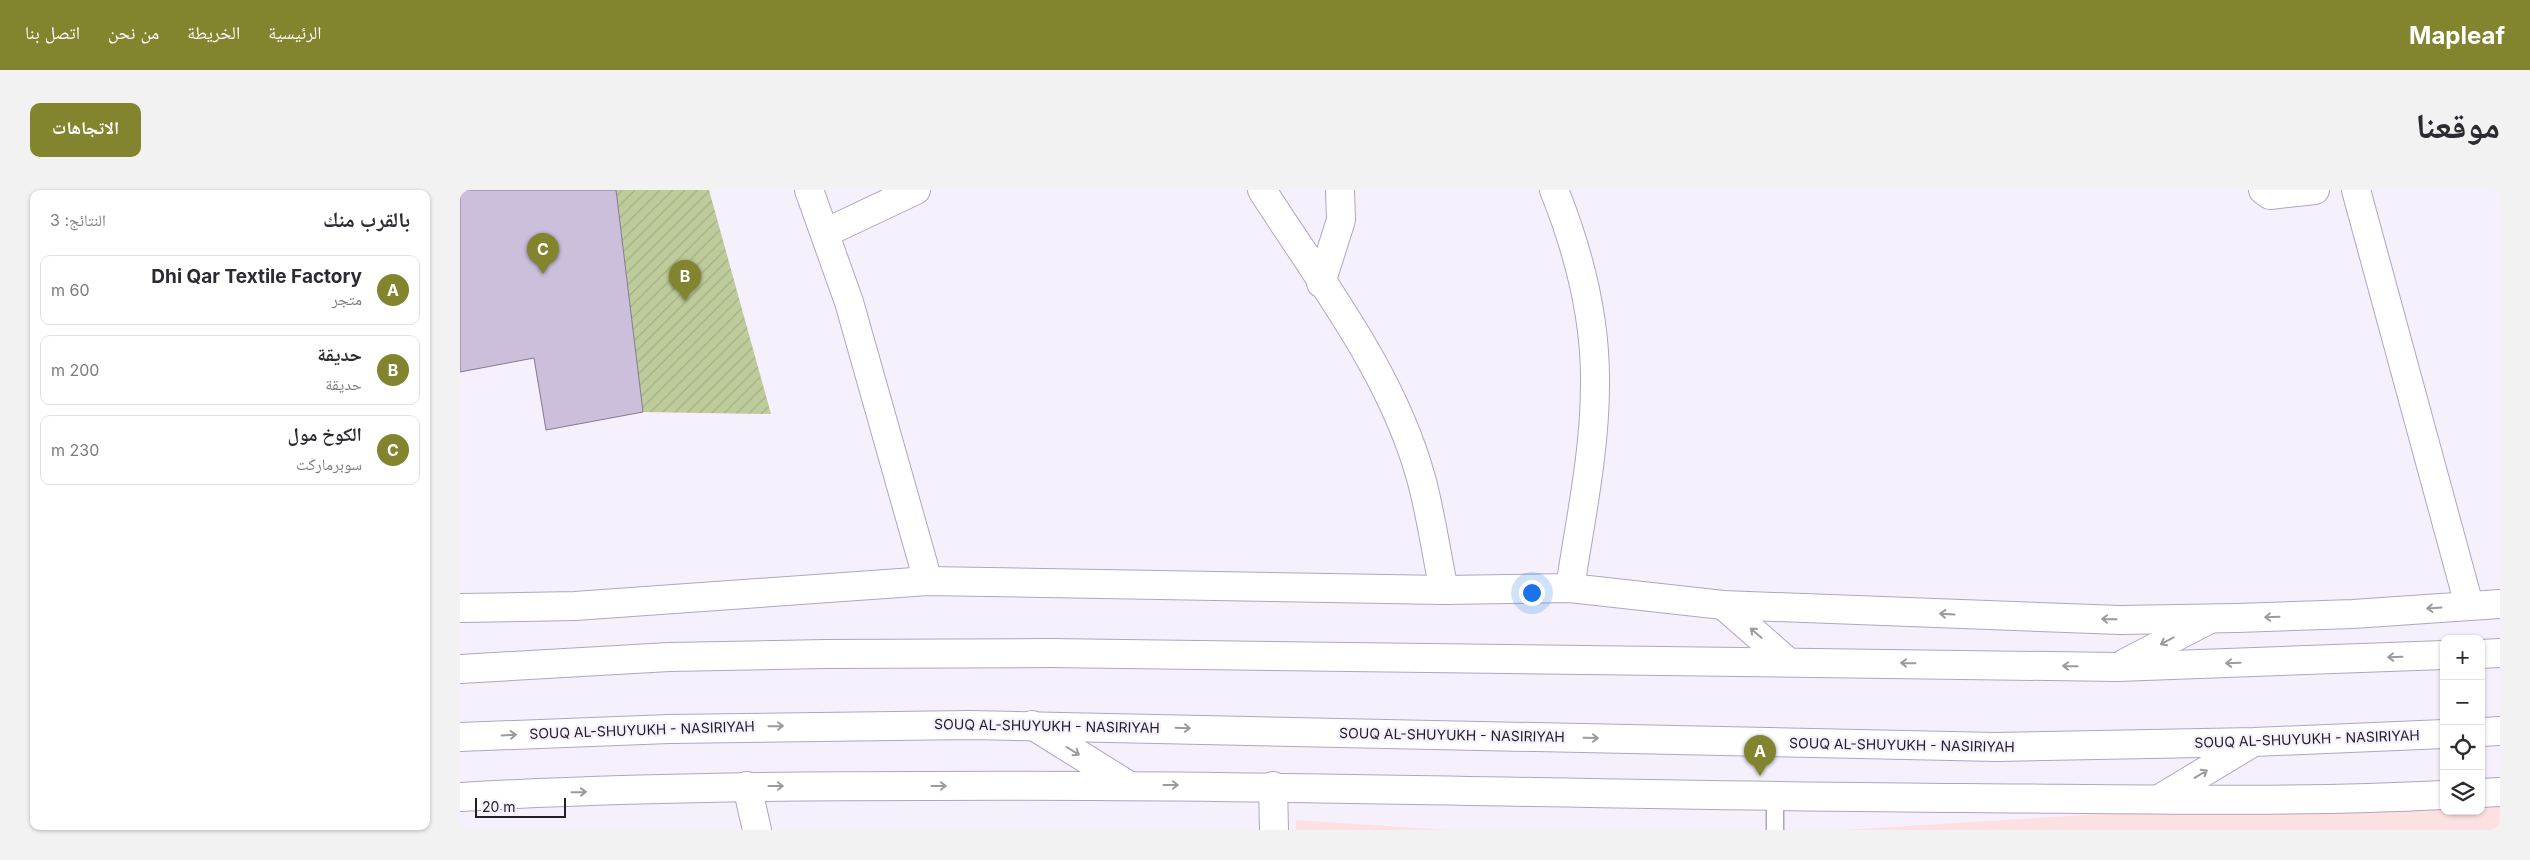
<!DOCTYPE html>
<html lang="ar">
<meta charset="utf-8">
<style>
body{margin:0;font-family:Inter,"Noto Naskh Arabic",sans-serif;background:#f2f2f3;color:#2b2b33;direction:rtl}
.controls{position:absolute;right:15px;bottom:15px;display:grid;overflow:hidden;border-radius:10px;box-shadow:0 1px 4px #0004}
.controls button{width:45px;height:45px;display:grid;place-items:center;padding:0;border:0;border-bottom:1px solid #e1e1e2;background:#fff;color:#2b2b33;font:25px sans-serif}
.scale{position:absolute;left:15px;bottom:12px;width:91px;box-sizing:border-box;padding-left:5px;border:2px solid #221e29;border-top:0;font-size:14px;line-height:18px;white-space:nowrap;color:#221e29;-webkit-text-stroke:4px #f5f0fc;paint-order:stroke}
.you{position:absolute;left:1071px;top:402px;width:18px;height:18px;margin:-12px;border:4px solid #fff;border-radius:50%;background:#1a73e8;box-shadow:0 0 0 8px #1a73e833}
.badge{display:grid;place-items:center;width:32px;height:32px;border-radius:50%;background:#82842e;color:#fff;font-size:16px;font-weight:700}
.pin{position:absolute;translate:-50% -41px;filter:drop-shadow(0 1px 2px #0008)}
.pin::after{content:'';position:absolute;top:26px;width:18px;height:15px;background:inherit;clip-path:polygon(0 0,100% 0,50% 100%)}
.list{margin:0;padding:0;list-style:none}
h2{display:flex;justify-content:space-between;align-items:center;height:65px;margin:0;padding:0 20px;font-size:21px}
h2 small{font-size:16px;font-weight:400;color:#7c7c81}
.list li{display:grid;grid-template-columns:32px 1fr auto;gap:15px;align-items:center;box-sizing:border-box;height:70px;margin:0 10px 10px;padding:0 10px;border:1px solid #e1e1e2;border-radius:10px}
.list b{display:block;font-size:19px;white-space:nowrap}
.list p{margin:0;font-size:16px;white-space:nowrap;color:#7c7c81}
.list em{font-size:16px;font-style:normal;color:#7c7c81}
.icon{flex:none;width:28px;height:28px;fill:none;stroke:currentColor;stroke-width:2;stroke-linecap:round;stroke-linejoin:round}
.map{position:relative;flex:none;width:2040px;height:640px;overflow:hidden;direction:ltr;border-radius:10px}
header{display:flex;align-items:center;gap:30px;box-sizing:border-box;height:70px;padding:0 25px;background:#82842e;color:#fff}
header strong{font-size:24px}
nav{display:flex;gap:28px;margin-inline-start:auto;font-size:18px}
.intro{display:flex;align-items:center;justify-content:space-between;box-sizing:border-box;height:120px;padding:0 30px}
h1{margin:0;font-size:35px}
.button{padding:12px 22px;border-radius:10px;background:#82842e;color:#fff;font-size:18px;font-weight:700}
main{display:flex;gap:30px;padding:0 30px}
aside{flex:1;background:#fff;border-radius:10px;box-shadow:0 1px 4px #0004}
.map>svg:first-child{display:block}
</style>
<header>
<strong>Mapleaf</strong>
<nav><a>الرئيسية</a><a>الخريطة</a><a>من نحن</a><a>اتصل بنا</a></nav>
</header>
<div class="intro"><h1>موقعنا</h1><a class="button">الاتجاهات</a></div>
<main>
<div class="map">
<svg width="2040" height="640" viewBox="0 0 2040 640">
<defs>
<pattern id="garden-furrows" width="10" height="10" patternUnits="userSpaceOnUse" patternTransform="scale(1.25)"><rect width="10" height="10" fill="#becc9c"/><path d="M-1 1l2-2M0 10L10 0M9 11l2-2" fill="none" stroke="#a3af86"/></pattern>
</defs>
<rect width="100%" height="100%" fill="#f5f0fc"/>
<g fill="#fde1e2">
<path d="M 2040,600 L 2040,640 L 1382,640 L 1984,603 L 1984,621 L 2021,621 L 2021,601 Z"/>
<path d="M 836,630 L 988,640 L 836,640 Z"/>
</g>
<path fill="url(#garden-furrows)" d="M 156,0 L 249,0 L 311,224 L 183,222 Z"/>
<path fill="#cbbfdc" stroke="#847993" d="M 0,0 L 156,0 L 183,222 L 86,240 L 74,168 L 0,182 Z"/>
<g fill="none" stroke-linecap="round" stroke-linejoin="round">
<defs>
<path id="service" d="M 1315,640 L 1315,607"/>
<g id="minor">
<path d="M 349,0 L 389,112 L 468,391"/>
<path d="M 802,0 C 860,91 932,182 961,288 C 971,324 976,363 984,400"/>
<path d="M 1094,0 C 1119,62 1136,127 1135,195 C 1135,262 1120,331 1110,398"/>
<path d="M 1803,0 L 1810,5 L 1855,0"/>
<path d="M 1896,0 L 2009,415"/>
<path d="M 365,43 L 456,0"/>
<path d="M 861,93 L 881,30 L 880,0"/>
<path d="M 287,596 L 297,640"/>
<path d="M 813,596 L 814,640"/>
</g>
<g id="secondary">
<path d="M 0,418 L 115,416 L 468,391 L 984,400 L 1110,398 L 1263,415 L 1660,430 L 1777,428 L 1893,424 L 2040,414"/>
<path d="M 2021,603 L 2040,602"/>
<path d="M 0,607 C 156,598 312,596 468,596 C 814,594 1160,606 1505,608 C 1665,609 1825,613 1984,605"/>
</g>
<g id="trunk">
<path d="M 1263,415 L 1328,472"/>
<path d="M 2021,464 L 2040,463"/>
<path d="M 1665,473 L 1750,429"/>
<path d="M 0,479 L 209,467 L 366,464 L 590,463 L 1658,477 L 1984,465"/>
<path d="M 572,535 L 668,595"/>
<path d="M 2021,542 L 2040,541"/>
<path d="M 0,547 L 209,539 L 510,535 L 1537,557 L 1794,552 L 1984,544"/>
<path d="M 1699,609 L 1792,553"/>
</g>
</defs>
<use href="#service" stroke="#b0a5c1" stroke-width="19"/>
<use href="#minor" stroke="#b0a5c1" stroke-width="30"/>
<use href="#secondary" stroke="#b0a5c1" stroke-width="30"/>
<use href="#trunk" stroke="#b0a5c1" stroke-width="30"/>
<use href="#service" stroke="#fff" stroke-width="16"/>
<use href="#minor" stroke="#fff" stroke-width="28"/>
<use href="#secondary" stroke="#fff" stroke-width="28"/>
<use href="#trunk" stroke="#fff" stroke-width="28"/>
</g>
<defs><path id="oneway-shaft" d="M-6 0H5M1.5-3L5.5 0L1.5 3" fill="none" stroke-width="1.6" stroke-linecap="round" stroke-linejoin="round" transform="scale(1.25)"/></defs>
<g stroke="#9c9a9f">
<use href="#oneway-shaft" transform="translate(1974 418) rotate(176)"/>
<use href="#oneway-shaft" transform="translate(1487 424) rotate(-177)"/>
<use href="#oneway-shaft" transform="translate(1812 427) rotate(178)"/>
<use href="#oneway-shaft" transform="translate(1649 429) rotate(-179)"/>
<use href="#oneway-shaft" transform="translate(1296 443) rotate(-139)"/>
<use href="#oneway-shaft" transform="translate(1707 451) rotate(152)"/>
<use href="#oneway-shaft" transform="translate(1935 467) rotate(178)"/>
<use href="#oneway-shaft" transform="translate(1448 473) rotate(-179)"/>
<use href="#oneway-shaft" transform="translate(1773 473) rotate(178)"/>
<use href="#oneway-shaft" transform="translate(1610 476) rotate(-179)"/>
<use href="#oneway-shaft" transform="translate(316 536) rotate(-1)"/>
<use href="#oneway-shaft" transform="translate(723 538) rotate(2)"/>
<use href="#oneway-shaft" transform="translate(49 545) rotate(-3)"/>
<use href="#oneway-shaft" transform="translate(1131 548) rotate(1)"/>
<use href="#oneway-shaft" transform="translate(613 561) rotate(32)"/>
<use href="#oneway-shaft" transform="translate(1741 584) rotate(-31)"/>
<use href="#oneway-shaft" transform="translate(711 595)"/>
<use href="#oneway-shaft" transform="translate(316 596)"/>
<use href="#oneway-shaft" transform="translate(479 596)"/>
<use href="#oneway-shaft" transform="translate(119 602) rotate(-1)"/>
</g>
<g text-anchor="middle" stroke-width="4.5" stroke-linejoin="round" paint-order="stroke">
<g font-size="14" fill="#221e29" stroke="#f5f0fc">
<text transform="translate(587 536) rotate(1)" y="5">SOUQ AL-SHUYUKH - NASIRIYAH</text>
<text transform="translate(182 540) rotate(-2)" y="5">SOUQ AL-SHUYUKH - NASIRIYAH</text>
<text transform="translate(992 545) rotate(1)" y="5">SOUQ AL-SHUYUKH - NASIRIYAH</text>
<text transform="translate(1847 549) rotate(-2)" y="5">SOUQ AL-SHUYUKH - NASIRIYAH</text>
<text transform="translate(1442 555) rotate(1)" y="5">SOUQ AL-SHUYUKH - NASIRIYAH</text>
</g>
</g>
</svg>
<div class="controls">
<button>+</button>
<button>−</button>
<button><svg class="icon" aria-label="locate" viewBox="0 0 24 24"><circle cx="12" cy="12" r="6"/><path d="M12 2v4M12 18v4M2 12h4M18 12h4"/></svg></button>
<button><svg class="icon" aria-label="layers" viewBox="0 0 24 24"><path d="M12 4l9 5-9 5-9-5zM3 14l9 5 9-5"/></svg></button>
</div>
<div class="scale">20 m</div>
<div class="you"></div>
<div class="pin badge" style="left:1300px;top:586px">A</div>
<div class="pin badge" style="left:225px;top:111px">B</div>
<div class="pin badge" style="left:83px;top:84px">C</div>
</div>
<aside>
<h2>بالقرب منك<small>النتائج: 3</small></h2>
<ul class="list">
<li><span class="badge">A</span><div><b>Dhi Qar Textile Factory</b><p>متجر</p></div><em>60 m</em></li>
<li><span class="badge">B</span><div><b>حديقة</b><p>حديقة</p></div><em>200 m</em></li>
<li><span class="badge">C</span><div><b>الكوخ مول</b><p>سوبرماركت</p></div><em>230 m</em></li>
</ul>
</aside>
</main>
